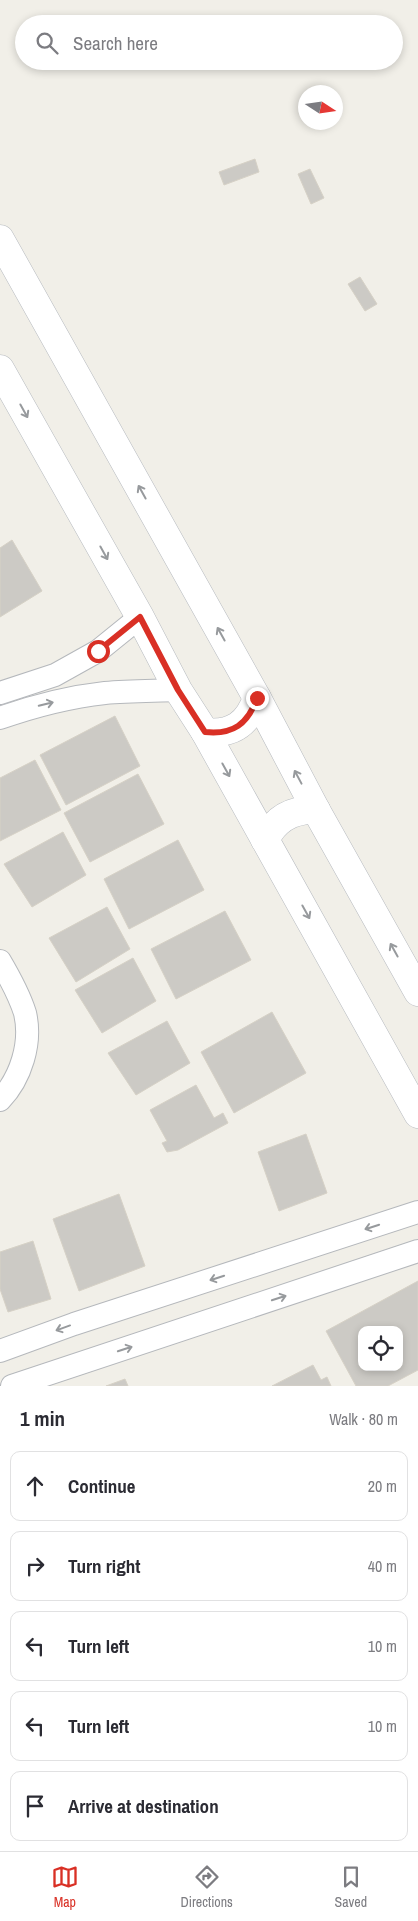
<!DOCTYPE html>
<meta charset="utf-8">
<style>
body{margin:0;font-family:"Archivo Narrow",sans-serif;background:#f2f2f3;color:#2b2b33}
.controls{position:absolute;right:15px;bottom:15px;display:grid;overflow:hidden;border-radius:10px;box-shadow:0 2px 8px #0003}
.controls button{width:45px;height:45px;display:grid;place-items:center;padding:0;border:0;border-bottom:1px solid #e1e1e2;background:#fff;color:#2b2b33;font:25px sans-serif}
.compass{position:absolute;left:298px;top:85px;width:45px;height:45px;border-radius:50%;background:#fff;box-shadow:0 2px 8px #0003;rotate:102deg}
.stop{position:absolute;width:15px;height:15px;margin:-11px;border:4px solid #d93025;border-radius:50%;background:#fff}
.stop.end{background:#d93025;border-color:#fff;box-shadow:0 1px 5px #0008}
.list{margin:0;padding:0;list-style:none}
h2{display:flex;justify-content:space-between;align-items:center;height:65px;margin:0;padding:0 20px;font-size:21px}
h2 small{font-size:16px;font-weight:400;color:#7c7c81}
.list li{display:grid;grid-template-columns:32px 1fr auto;gap:15px;align-items:center;box-sizing:border-box;height:70px;margin:0 10px 10px;padding:0 10px;border:1px solid #e1e1e2;border-radius:10px}
.list b{display:block;font-size:19px;white-space:nowrap}
.list em{font-size:16px;font-style:normal;color:#7c7c81}
.icon{flex:none;width:28px;height:28px;fill:none;stroke:currentColor;stroke-width:2;stroke-linecap:round;stroke-linejoin:round}
.map{position:relative;flex:none;width:418px;height:1386px;overflow:hidden}
.search{position:absolute;background:#fff;box-shadow:0 2px 8px #0003;left:15px;right:15px;top:15px;height:55px;display:flex;align-items:center;gap:12px;box-sizing:border-box;padding:0 18px;border-radius:28px;color:#7c7c81;font-size:19px}
.sheet{height:465px;background:#fff}
nav{display:flex;justify-content:space-around;align-items:center;box-sizing:border-box;height:70px;border-top:1px solid #e1e1e2;background:#fff;font-size:14px;color:#7c7c81}
nav a{display:grid;justify-items:center;gap:2px}
nav .on{color:#d93025}
.map>svg:first-child{display:block}
</style>
<div class="map">
<svg width="418" height="1386" viewBox="0 0 418 1386">
<rect width="100%" height="100%" fill="#f1efe8"/>
<g fill="#cccac5" stroke="#d6d1c6" fill-rule="evenodd">
<path d="M 255,159 L 259,172 L 224,185 L 219,172 Z"/>
<path d="M 310,169 L 324,198 L 311,204 L 298,174 Z"/>
<path d="M 360,277 L 377,304 L 365,311 L 348,284 Z"/>
<path d="M 12,540 L 42,591 L 0,617 L 0,548 Z"/>
<path d="M 115,716 L 140,766 L 66,805 L 40,755 Z"/>
<path d="M 35,760 L 61,810 L 0,841 L 0,778 Z"/>
<path d="M 138,774 L 164,824 L 90,862 L 64,813 Z"/>
<path d="M 63,832 L 86,875 L 32,907 L 4,864 Z"/>
<path d="M 178,840 L 204,890 L 129,929 L 104,879 Z"/>
<path d="M 107,907 L 130,949 L 76,982 L 49,938 Z"/>
<path d="M 225,911 L 251,960 L 176,999 L 151,949 Z"/>
<path d="M 133,958 L 156,1001 L 102,1033 L 75,990 Z"/>
<path d="M 272,1012 L 306,1073 L 234,1113 L 201,1052 Z"/>
<path d="M 167,1021 L 190,1063 L 136,1095 L 108,1053 Z"/>
<path d="M 196,1085 L 214,1118 L 223,1113 L 228,1123 L 178,1150 L 167,1152 L 162,1143 L 167,1141 L 150,1110 Z"/>
<path d="M 306,1134 L 327,1193 L 279,1211 L 258,1152 Z"/>
<path d="M 119,1194 L 145,1266 L 79,1291 L 53,1219 Z"/>
<path d="M 33,1241 L 51,1299 L 8,1312 L 0,1289 L 0,1252 Z"/>
<path d="M 418,1281 L 418,1370 L 388,1386 L 356,1386 L 326,1331 ZM 362,1330 L 399,1330 L 399,1367 L 362,1367 Z"/>
<path d="M 313,1365 L 321,1380 L 327,1377 L 331,1386 L 272,1386 Z"/>
<path d="M 125,1379 L 128,1386 L 106,1386 Z"/>
</g>
<g fill="none" stroke-linecap="round" stroke-linejoin="round">
<defs>
<g id="street">
<path d="M 0,693 L 55,675 L 98,651 L 140,617"/>
<path d="M 0,718 C 34,706 69,697 105,693 C 129,691 154,691 178,690"/>
<path d="M 0,961 C 10,978 19,994 25,1013 C 32,1043 21,1078 0,1100"/>
<path d="M 0,1351 L 74,1324 L 418,1212"/>
<path d="M 12,1386 L 418,1251"/>
</g>
<g id="secondary">
<path d="M 0,239 L 257,698 L 316,810 L 418,992"/>
<path d="M 0,369 L 140,617 L 178,690 L 205,732 L 418,1114"/>
<path d="M 205,732 C 232,735 248,724 257,698"/>
<path d="M 265,840 C 275,819 292,809 316,810"/>
</g>
</defs>
<use href="#street" stroke="#b5b8bc" stroke-width="24"/>
<use href="#secondary" stroke="#b6babf" stroke-width="29"/>
<use href="#street" stroke="#fff" stroke-width="22"/>
<use href="#secondary" stroke="#fff" stroke-width="28"/>
</g>
<defs><path id="oneway-shaft" d="M-6 0H5M1.5-3L5.5 0L1.5 3" fill="none" stroke-width="1.6" stroke-linecap="round" stroke-linejoin="round" transform="scale(1.25)"/></defs>
<g stroke="#979a9d">
<use href="#oneway-shaft" transform="translate(24 411) rotate(61)"/>
<use href="#oneway-shaft" transform="translate(142 492) rotate(-119)"/>
<use href="#oneway-shaft" transform="translate(104 553) rotate(61)"/>
<use href="#oneway-shaft" transform="translate(221 634) rotate(-119)"/>
<use href="#oneway-shaft" transform="translate(46 704) rotate(-14)"/>
<use href="#oneway-shaft" transform="translate(226 770) rotate(61)"/>
<use href="#oneway-shaft" transform="translate(298 777) rotate(-118)"/>
<use href="#oneway-shaft" transform="translate(306 912) rotate(61)"/>
<use href="#oneway-shaft" transform="translate(394 950) rotate(-119)"/>
<use href="#oneway-shaft" transform="translate(372 1227) rotate(162)"/>
<use href="#oneway-shaft" transform="translate(217 1278) rotate(162)"/>
<use href="#oneway-shaft" transform="translate(279 1298) rotate(-18)"/>
<use href="#oneway-shaft" transform="translate(63 1328) rotate(160)"/>
<use href="#oneway-shaft" transform="translate(125 1349) rotate(-18)"/>
</g>
<g fill="none" stroke-linecap="round" stroke-linejoin="round">
<path stroke="#d93025" stroke-width="6" d="M 98,651 L 140,617 L 178,690 L 205,732 C 233,735 248,724 257,698"/>
</g>
</svg>
<div class="controls">
<button><svg class="icon" aria-label="locate" viewBox="0 0 24 24"><circle cx="12" cy="12" r="6"/><path d="M12 2v4M12 18v4M2 12h4M18 12h4"/></svg></button>
</div>
<svg class="compass" viewBox="-18 -18 36 36"><path d="M0-13l5 13h-10z" fill="#e53935"/><path d="M0 13l5-13h-10z" fill="#7c7c81"/></svg>
<div class="stop" style="left:98px;top:651px"></div>
<div class="stop end" style="left:257px;top:698px"></div>
<div class="search"><svg class="icon" aria-label="search" viewBox="0 0 24 24"><circle cx="10" cy="10" r="6"/><path d="M15 15l6 6"/></svg>Search here</div>
</div>
<section class="sheet">
<h2>1 min<small>Walk · 80 m</small></h2>
<ul class="list">
<li><svg class="icon" aria-label="ahead" viewBox="0 0 24 24"><path d="M12 20V5M6 11l6-6 6 6"/></svg><div><b>Continue</b></div><em>20 m</em></li>
<li><svg class="icon" aria-label="right" viewBox="0 0 24 24"><path d="M7 20v-9h11M14 6l5 5-5 5"/></svg><div><b>Turn right</b></div><em>40 m</em></li>
<li><svg class="icon" aria-label="left" viewBox="0 0 24 24"><path d="M17 20v-9H6M10 6l-5 5 5 5"/></svg><div><b>Turn left</b></div><em>10 m</em></li>
<li><svg class="icon" aria-label="left" viewBox="0 0 24 24"><path d="M17 20v-9H6M10 6l-5 5 5 5"/></svg><div><b>Turn left</b></div><em>10 m</em></li>
<li><svg class="icon" aria-label="arrive" viewBox="0 0 24 24"><path d="M6 21V4h12l-3 4 3 4H6"/></svg><div><b>Arrive at destination</b></div></li>
</ul>
</section>
<nav>
<a class="on"><svg class="icon" aria-label="map" viewBox="0 0 24 24"><path d="M3 6l6-2 6 2 6-2v14l-6 2-6-2-6 2zM9 4v14M15 6v14"/></svg>Map</a>
<a><svg class="icon" aria-label="directions" viewBox="0 0 24 24"><path d="M12 3l9 9-9 9-9-9zM9 14v-3h6M13 9l2 2-2 2"/></svg>Directions</a>
<a><svg class="icon" aria-label="saved" viewBox="0 0 24 24"><path d="M7 4h10v16l-5-4-5 4z"/></svg>Saved</a>
</nav>
